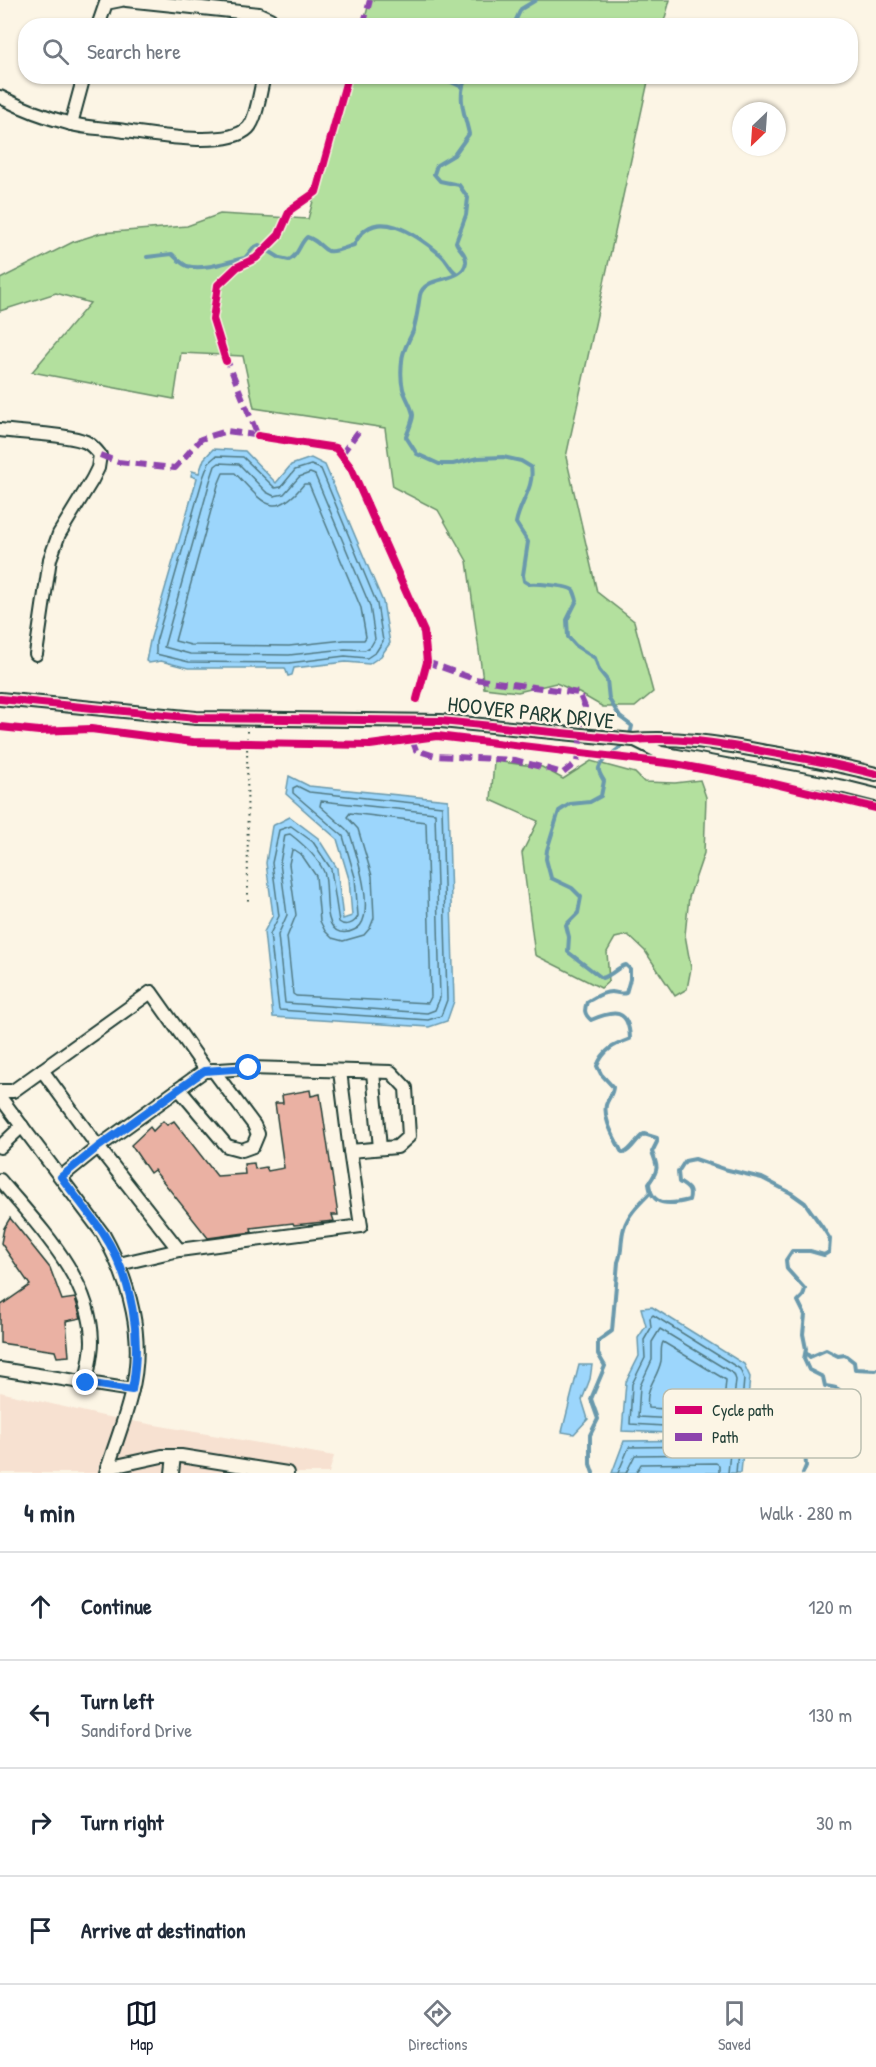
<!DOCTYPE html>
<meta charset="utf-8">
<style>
body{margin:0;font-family:"Patrick Hand",sans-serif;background:#f2f2f3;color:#1f2937}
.compass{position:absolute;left:732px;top:102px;width:54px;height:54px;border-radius:50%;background:#fff;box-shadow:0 2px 4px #0004;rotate:205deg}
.stop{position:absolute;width:18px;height:18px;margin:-14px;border:4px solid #1a73e8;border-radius:50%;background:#fff}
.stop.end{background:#1a73e8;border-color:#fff;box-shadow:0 2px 6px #0008}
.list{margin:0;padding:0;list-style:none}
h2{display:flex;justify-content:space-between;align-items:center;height:78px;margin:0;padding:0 24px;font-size:26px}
h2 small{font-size:20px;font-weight:400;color:#747a83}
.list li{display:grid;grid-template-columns:39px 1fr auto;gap:18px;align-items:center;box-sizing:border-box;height:108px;padding:0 24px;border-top:2px solid #e0e1e3}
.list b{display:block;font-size:22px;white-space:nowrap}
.list p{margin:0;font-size:20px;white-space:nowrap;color:#747a83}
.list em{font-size:20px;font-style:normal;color:#747a83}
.icon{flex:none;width:33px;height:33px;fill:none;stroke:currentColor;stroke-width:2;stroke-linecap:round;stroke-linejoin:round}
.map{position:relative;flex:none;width:876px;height:1473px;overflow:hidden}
.search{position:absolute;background:#fff;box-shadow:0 2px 4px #0004;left:18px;right:18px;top:18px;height:66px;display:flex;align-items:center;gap:15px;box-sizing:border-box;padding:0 21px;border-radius:24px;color:#747a83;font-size:22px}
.sheet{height:510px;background:#fff}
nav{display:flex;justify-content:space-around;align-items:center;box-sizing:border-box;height:84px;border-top:2px solid #e0e1e3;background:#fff;font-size:16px;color:#747a83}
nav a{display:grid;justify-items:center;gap:3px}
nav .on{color:#111827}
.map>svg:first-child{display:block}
</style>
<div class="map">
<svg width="876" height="1473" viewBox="0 0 876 1473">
<rect width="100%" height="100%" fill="#fcf5e5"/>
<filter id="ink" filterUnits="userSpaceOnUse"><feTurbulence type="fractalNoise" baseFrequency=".0167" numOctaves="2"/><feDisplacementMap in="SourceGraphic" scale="12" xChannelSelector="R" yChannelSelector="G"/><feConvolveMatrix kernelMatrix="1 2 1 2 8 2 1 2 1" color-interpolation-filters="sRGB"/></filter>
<g filter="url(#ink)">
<path fill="#f7e1d1" d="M 0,1392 L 103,1416 L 334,1456 L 329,1473 L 0,1473 Z"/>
<g fill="#b3e09e" stroke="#698e69" stroke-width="1.5">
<path d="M 370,0 L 670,0 L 663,25 L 363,25 Z"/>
<path d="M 348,77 L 649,77 L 566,457 L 597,592 L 634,621 L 653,692 L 635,707 L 603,707 L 579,693 L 556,683 L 518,692 L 484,688 L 467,561 L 438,510 L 393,487 L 385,428 L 254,408 L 243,356 L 181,353 L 174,399 L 32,372 L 90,303 L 56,293 L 0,311 L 0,279 L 73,242 L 101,233 L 187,226 L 220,214 L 308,219 Z"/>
<path d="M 494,761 L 542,767 L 563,779 L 591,761 L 635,773 L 644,782 L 675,783 L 700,780 L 706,797 L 704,853 L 689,897 L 685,935 L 691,968 L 687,989 L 675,996 L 645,951 L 628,935 L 615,938 L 607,952 L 609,981 L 601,988 L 535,955 L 522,853 L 538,821 L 491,800 Z"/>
</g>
<g fill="#9cd6fc" stroke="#6a99ac" stroke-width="1.5">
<path d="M 213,449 L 245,451 L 276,483 L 291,465 L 311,458 L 325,465 L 383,602 L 390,643 L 381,656 L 369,664 L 346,662 L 294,668 L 292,675 L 288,676 L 285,668 L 188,668 L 161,661 L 149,663 L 146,661 L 150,641 L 197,478 L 191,476 L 192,471 L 199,473 L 204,459 Z"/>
<path d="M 289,776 L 309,786 L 448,800 L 454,1001 L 447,1021 L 429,1027 L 273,1017 L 264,932 L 273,915 L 266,863 L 272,826 L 290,817 L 318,838 L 337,868 L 343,919 L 352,916 L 349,879 L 337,839 L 286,794 Z"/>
<path d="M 652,1307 L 744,1364 L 750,1377 L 741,1473 L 612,1473 L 624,1441 L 716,1440 L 715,1435 L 622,1431 L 626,1382 L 639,1356 L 638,1338 L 646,1326 L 641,1308 Z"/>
<path d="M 579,1365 L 592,1365 L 590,1379 L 582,1400 L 588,1419 L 574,1434 L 562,1432 Z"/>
</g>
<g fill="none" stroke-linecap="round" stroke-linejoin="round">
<g stroke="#517a84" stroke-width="1.5">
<path d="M 216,456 L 243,457 L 275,488 L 281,487 L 295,470 L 311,465 L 321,469 L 377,604 L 383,641 L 376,652 L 367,658 L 345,656 L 289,663 L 189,662 L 156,654 L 156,642 L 203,478 L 209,462 Z"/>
<path d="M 219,463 L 239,464 L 266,492 L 274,496 L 284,494 L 299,477 L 310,473 L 315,475 L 370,606 L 375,639 L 371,646 L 365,650 L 345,649 L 289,655 L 190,654 L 164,647 L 210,481 L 215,466 Z"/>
<path d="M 223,473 L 235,473 C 262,501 273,523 304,484 L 309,484 L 361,608 L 366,637 L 364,640 L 344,640 L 289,646 L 191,645 L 175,641 L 218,485 Z"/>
<path d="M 297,786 L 309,792 L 442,806 L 447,1000 L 441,1016 L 428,1020 L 279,1010 L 270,934 L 279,916 L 272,863 L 279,830 L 291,826 L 313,842 L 331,869 L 339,922 C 345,927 355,924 358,916 L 355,877 L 343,836 L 293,793 L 293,788 Z"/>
<path d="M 321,801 L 435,813 L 440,998 L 435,1010 L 427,1013 L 285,1003 L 278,935 L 287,915 L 280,863 L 285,835 L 290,834 C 303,844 317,856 324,872 C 330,886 321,927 340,932 C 345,933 350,932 354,930 C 379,921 356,853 350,834 L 346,829 L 320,806 Z"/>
<path d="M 350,813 L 426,822 L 431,997 L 428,1003 L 296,996 L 293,994 L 287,937 L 296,915 L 289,864 L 292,850 L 295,850 L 301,854 L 316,876 L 320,921 L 325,931 L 332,938 L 343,941 L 364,935 L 370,928 L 374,918 L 372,876 L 358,829 L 347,817 Z"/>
<path d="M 660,1329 L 734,1374 L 736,1380 L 731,1428 L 728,1428 L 722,1423 L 715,1421 L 638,1417 L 640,1386 L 652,1360 L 652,1342 Z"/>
<path d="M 663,1342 L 726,1380 L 723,1412 L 648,1408 C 645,1386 657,1380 661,1361 C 662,1354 660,1348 663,1342 Z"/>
<path d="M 618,1473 L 629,1447 L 715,1446 L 719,1445 L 722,1440 L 721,1432 L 716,1429 L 630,1424 L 632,1384 L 645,1358 L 644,1340 L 651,1328 L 650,1318 L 653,1315 L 740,1369 L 744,1379 L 736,1473"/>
<path d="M 626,1473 L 635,1455 L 715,1454 L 727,1449 L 730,1452 L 728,1473"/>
<path d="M 636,1473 L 641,1464 L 716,1463 L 719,1465 L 719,1473"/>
</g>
<g stroke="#6a99ac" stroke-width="4">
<path d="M 513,26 L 521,9 L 536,0"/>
<path d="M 438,76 L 462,87"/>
<path d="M 467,76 C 456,95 465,115 469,134 L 454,155 L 437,165 L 434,174 L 440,181 L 459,185 L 468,198 L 466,215 L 456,242 C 458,249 467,253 466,262 C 463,284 425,274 420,295 C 418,307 417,319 413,331 C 409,341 402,351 402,361 C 401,370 401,381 403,389 C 405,397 412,406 413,415 C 413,421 408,431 406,437 L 417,454 L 439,464 L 453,464 L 478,458 L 503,457 L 521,461 L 531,467 C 535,487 519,504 516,523 L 528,542 L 523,575 L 524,581 L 529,584 C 535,583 569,586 573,590 C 575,592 576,598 577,600 L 567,620 L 568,637 L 576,646 L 595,658 L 599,670 L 607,680 L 609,699 L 620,717 L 632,726 C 628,752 604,752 599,768 C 598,772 602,777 604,781 L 601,796 L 590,802 L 570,804 L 559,811 L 547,850 L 546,859 L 551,878 L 572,888 L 581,897 L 578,913 L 566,925 L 569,937 L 568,952 L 602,978 C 612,976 617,967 626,965 L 630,969 L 630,979 L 626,993 C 620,995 617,992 611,992 C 602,992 594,998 587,1002 C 584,1010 584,1014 591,1020 C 614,1010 629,1008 630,1039 C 614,1045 604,1049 597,1066 L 601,1074 L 613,1087 C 613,1094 608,1098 606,1105 C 603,1120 615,1138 621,1151 L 624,1153 C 632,1150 636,1139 644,1134 L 657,1138 L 657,1142 L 652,1152 C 658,1167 659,1169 649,1183 C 651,1207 670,1205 689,1200 C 692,1190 688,1188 679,1182 L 678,1172 L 685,1161 L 695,1159 L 724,1169 L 762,1178 L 791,1193 L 805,1203 L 823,1228 L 830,1239 L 829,1252 L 824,1255 L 810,1251 L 792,1251 L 786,1260 L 787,1269 L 805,1289 L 803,1296 L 798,1301 L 805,1315 L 803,1334 L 806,1349 L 804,1359 L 809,1370 L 823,1377 L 825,1386 C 833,1387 839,1387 843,1395 L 839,1406 L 833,1411 L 809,1411 L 806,1413 C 815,1433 829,1421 828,1449 L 823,1451 L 811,1445 L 805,1449 L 806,1466 L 803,1473"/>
<path d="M 147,257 L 172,254 C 176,258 182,264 187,266 C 204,271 228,261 245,258 L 253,248 L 259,245 L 280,258 L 289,260 C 299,255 299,244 307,237 C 319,241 321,248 328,251 C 335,253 347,247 354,245 C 374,203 417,235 441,255 C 448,261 449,268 456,273"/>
<path d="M 806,1353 L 810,1357 L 826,1350 L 838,1356 L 845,1355 L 854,1362 L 855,1369 L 876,1370"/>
<path d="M 593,1473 L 590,1464 L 590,1435 L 598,1419 L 591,1399 L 605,1366 L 598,1354 L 598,1341 L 612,1331 L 618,1262 C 623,1251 620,1240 624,1228 C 628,1214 640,1203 650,1193"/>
</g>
</g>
<g fill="#eab1a3" stroke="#1f3d34" stroke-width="1.5">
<path d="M 310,1090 L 311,1096 L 320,1094 L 338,1215 L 332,1215 L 334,1221 L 294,1225 L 293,1223 L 251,1228 L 252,1232 L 208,1238 L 154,1170 L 150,1173 L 131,1145 L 150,1127 L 153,1131 L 163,1121 L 167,1125 L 174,1121 L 217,1176 L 245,1174 L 244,1164 L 254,1163 L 255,1169 L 266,1167 L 268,1171 L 284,1168 L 275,1103 L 283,1103 L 282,1095 Z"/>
<path d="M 10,1218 L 50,1268 L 62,1300 L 75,1298 L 81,1318 L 66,1321 L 69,1356 L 57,1357 L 55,1351 L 0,1343 L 0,1306 L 30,1285 L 1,1243 L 4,1228 Z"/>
</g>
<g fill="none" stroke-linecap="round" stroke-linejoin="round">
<defs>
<g id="minor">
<path d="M 126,0 L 259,14 L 270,19 L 274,26"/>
<path d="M 98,26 L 106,3 L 121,0"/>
<path d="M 0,97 C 22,108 44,117 68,123 C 84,128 101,128 118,130 C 146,134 227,149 248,128 C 257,119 260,90 264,76"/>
<path d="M 71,124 L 84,76"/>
<path d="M 0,430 C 21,433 70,434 86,442 C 92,445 96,450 100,455 L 98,468 L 92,480 L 59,534 L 50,559 L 36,654"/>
<path d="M 0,699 L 196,718 L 441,721 L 633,740 C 679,736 722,744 767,752 C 803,758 840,765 876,774"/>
<path d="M 635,740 L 661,753 L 844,787 L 876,795"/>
<path d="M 42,1070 L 98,1147 L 179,1250 L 119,1264"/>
<path d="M 373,1072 L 380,1148"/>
<path d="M 179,1089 L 227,1146 L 242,1150 L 253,1146 L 258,1134 L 254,1125 L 213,1070"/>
<path d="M 0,1091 L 13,1091 L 151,992 L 207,1071"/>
<path d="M 0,1097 L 103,1234 C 130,1282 146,1339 131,1394 C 125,1420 114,1447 106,1473"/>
<path d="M 0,1147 L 22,1126"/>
<path d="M 61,1177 L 98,1147 L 204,1071 L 249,1068 L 391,1072 L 406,1088 L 409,1136 L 397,1147 L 350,1151 L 340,1071"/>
<path d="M 0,1180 C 38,1226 91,1277 92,1341 C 92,1355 88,1369 86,1383"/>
<path d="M 179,1250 L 361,1226 L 350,1151"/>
<path d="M 0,1369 L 132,1390"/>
<path d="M 107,1468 L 162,1456 L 181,1456 L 287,1473"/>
<path d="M 172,1473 L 174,1456"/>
</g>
</defs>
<use href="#minor" stroke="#1f3d34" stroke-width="16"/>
<path stroke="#1f3d34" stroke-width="2" stroke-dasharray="1.5 4.5" stroke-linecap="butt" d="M 247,731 L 248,902"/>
<use href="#minor" stroke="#fcf5e5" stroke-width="12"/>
<g stroke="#8e44ad" stroke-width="6" stroke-dasharray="12 6" stroke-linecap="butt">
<path d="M 363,26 L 370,0"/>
<path d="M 225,355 L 258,436"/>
<path d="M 100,455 L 118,462 L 175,468 L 201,439 L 227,431 L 262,436"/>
<path d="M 341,455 L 358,432"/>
<path d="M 412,739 L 416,750 L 435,756 L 515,760 L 563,773 L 577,762 L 585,707 L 579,693 L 474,679 L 427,662"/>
</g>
<defs>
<g id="cycleway">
<path d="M 226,361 L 213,319 L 218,285 L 237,267 L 256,258 L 279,235 L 290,210 L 316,192 L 348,76"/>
<path d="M 258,436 L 336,448 L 351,468 L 424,632 L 427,662 L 417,699"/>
<path d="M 0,699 L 196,718 L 441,721 L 633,740 C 679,736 722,744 767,752 C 803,758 840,765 876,774"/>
<path d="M 0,727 L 39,731 L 91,729 L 193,742 L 370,745 L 437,736 L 675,764 L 754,779 L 876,808"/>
</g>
</defs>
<use href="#cycleway" stroke="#fcf5e5" stroke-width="11"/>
<use href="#cycleway" stroke="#d6006c" stroke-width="8"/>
</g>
</g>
<g fill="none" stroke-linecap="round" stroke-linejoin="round" filter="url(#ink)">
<path stroke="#1a73e8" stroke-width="8" d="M 86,1383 L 132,1390 C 142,1337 133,1279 103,1233 C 90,1214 75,1196 61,1177 L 98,1147 L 204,1071 L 249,1068"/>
</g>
<g text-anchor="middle" stroke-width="5" stroke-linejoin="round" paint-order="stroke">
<g font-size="22" fill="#1f3d34" stroke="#fcf5e5">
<text transform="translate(531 712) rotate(6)" y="8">HOOVER PARK DRIVE</text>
</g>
</g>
<rect x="663" y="1389" width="198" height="69" rx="9" fill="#fcf5e5" stroke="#babeb0" stroke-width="1.5"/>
<rect x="675" y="1406" width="27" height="8" fill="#d6006c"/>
<rect x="675" y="1433" width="27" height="8" fill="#8e44ad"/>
<g font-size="16" fill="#1f3d34">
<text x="712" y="1416">Cycle path</text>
<text x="712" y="1443">Path</text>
</g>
</svg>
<svg class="compass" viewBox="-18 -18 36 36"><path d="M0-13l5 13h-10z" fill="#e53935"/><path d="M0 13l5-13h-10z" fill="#747a83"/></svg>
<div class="stop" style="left:249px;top:1068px"></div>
<div class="stop end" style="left:86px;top:1383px"></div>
<div class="search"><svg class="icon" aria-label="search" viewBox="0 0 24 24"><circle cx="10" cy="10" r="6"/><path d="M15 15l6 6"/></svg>Search here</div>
</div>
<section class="sheet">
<h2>4 min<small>Walk · 280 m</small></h2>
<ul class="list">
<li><svg class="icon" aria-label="ahead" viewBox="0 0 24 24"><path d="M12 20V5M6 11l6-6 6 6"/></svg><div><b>Continue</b></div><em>120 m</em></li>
<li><svg class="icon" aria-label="left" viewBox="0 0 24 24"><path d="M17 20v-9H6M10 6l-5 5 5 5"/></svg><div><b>Turn left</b><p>Sandiford Drive</p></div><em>130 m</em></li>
<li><svg class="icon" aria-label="right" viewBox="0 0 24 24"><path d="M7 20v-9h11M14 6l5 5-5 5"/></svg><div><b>Turn right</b></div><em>30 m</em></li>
<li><svg class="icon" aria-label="arrive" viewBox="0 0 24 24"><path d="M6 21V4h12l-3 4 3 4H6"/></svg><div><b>Arrive at destination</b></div></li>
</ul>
</section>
<nav>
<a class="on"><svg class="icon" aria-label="map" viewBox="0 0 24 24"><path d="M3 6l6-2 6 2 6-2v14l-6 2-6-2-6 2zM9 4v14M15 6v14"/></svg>Map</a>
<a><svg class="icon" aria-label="directions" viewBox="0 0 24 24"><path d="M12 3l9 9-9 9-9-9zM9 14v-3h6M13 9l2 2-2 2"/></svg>Directions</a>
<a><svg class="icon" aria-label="saved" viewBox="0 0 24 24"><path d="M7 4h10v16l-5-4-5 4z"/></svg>Saved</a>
</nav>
